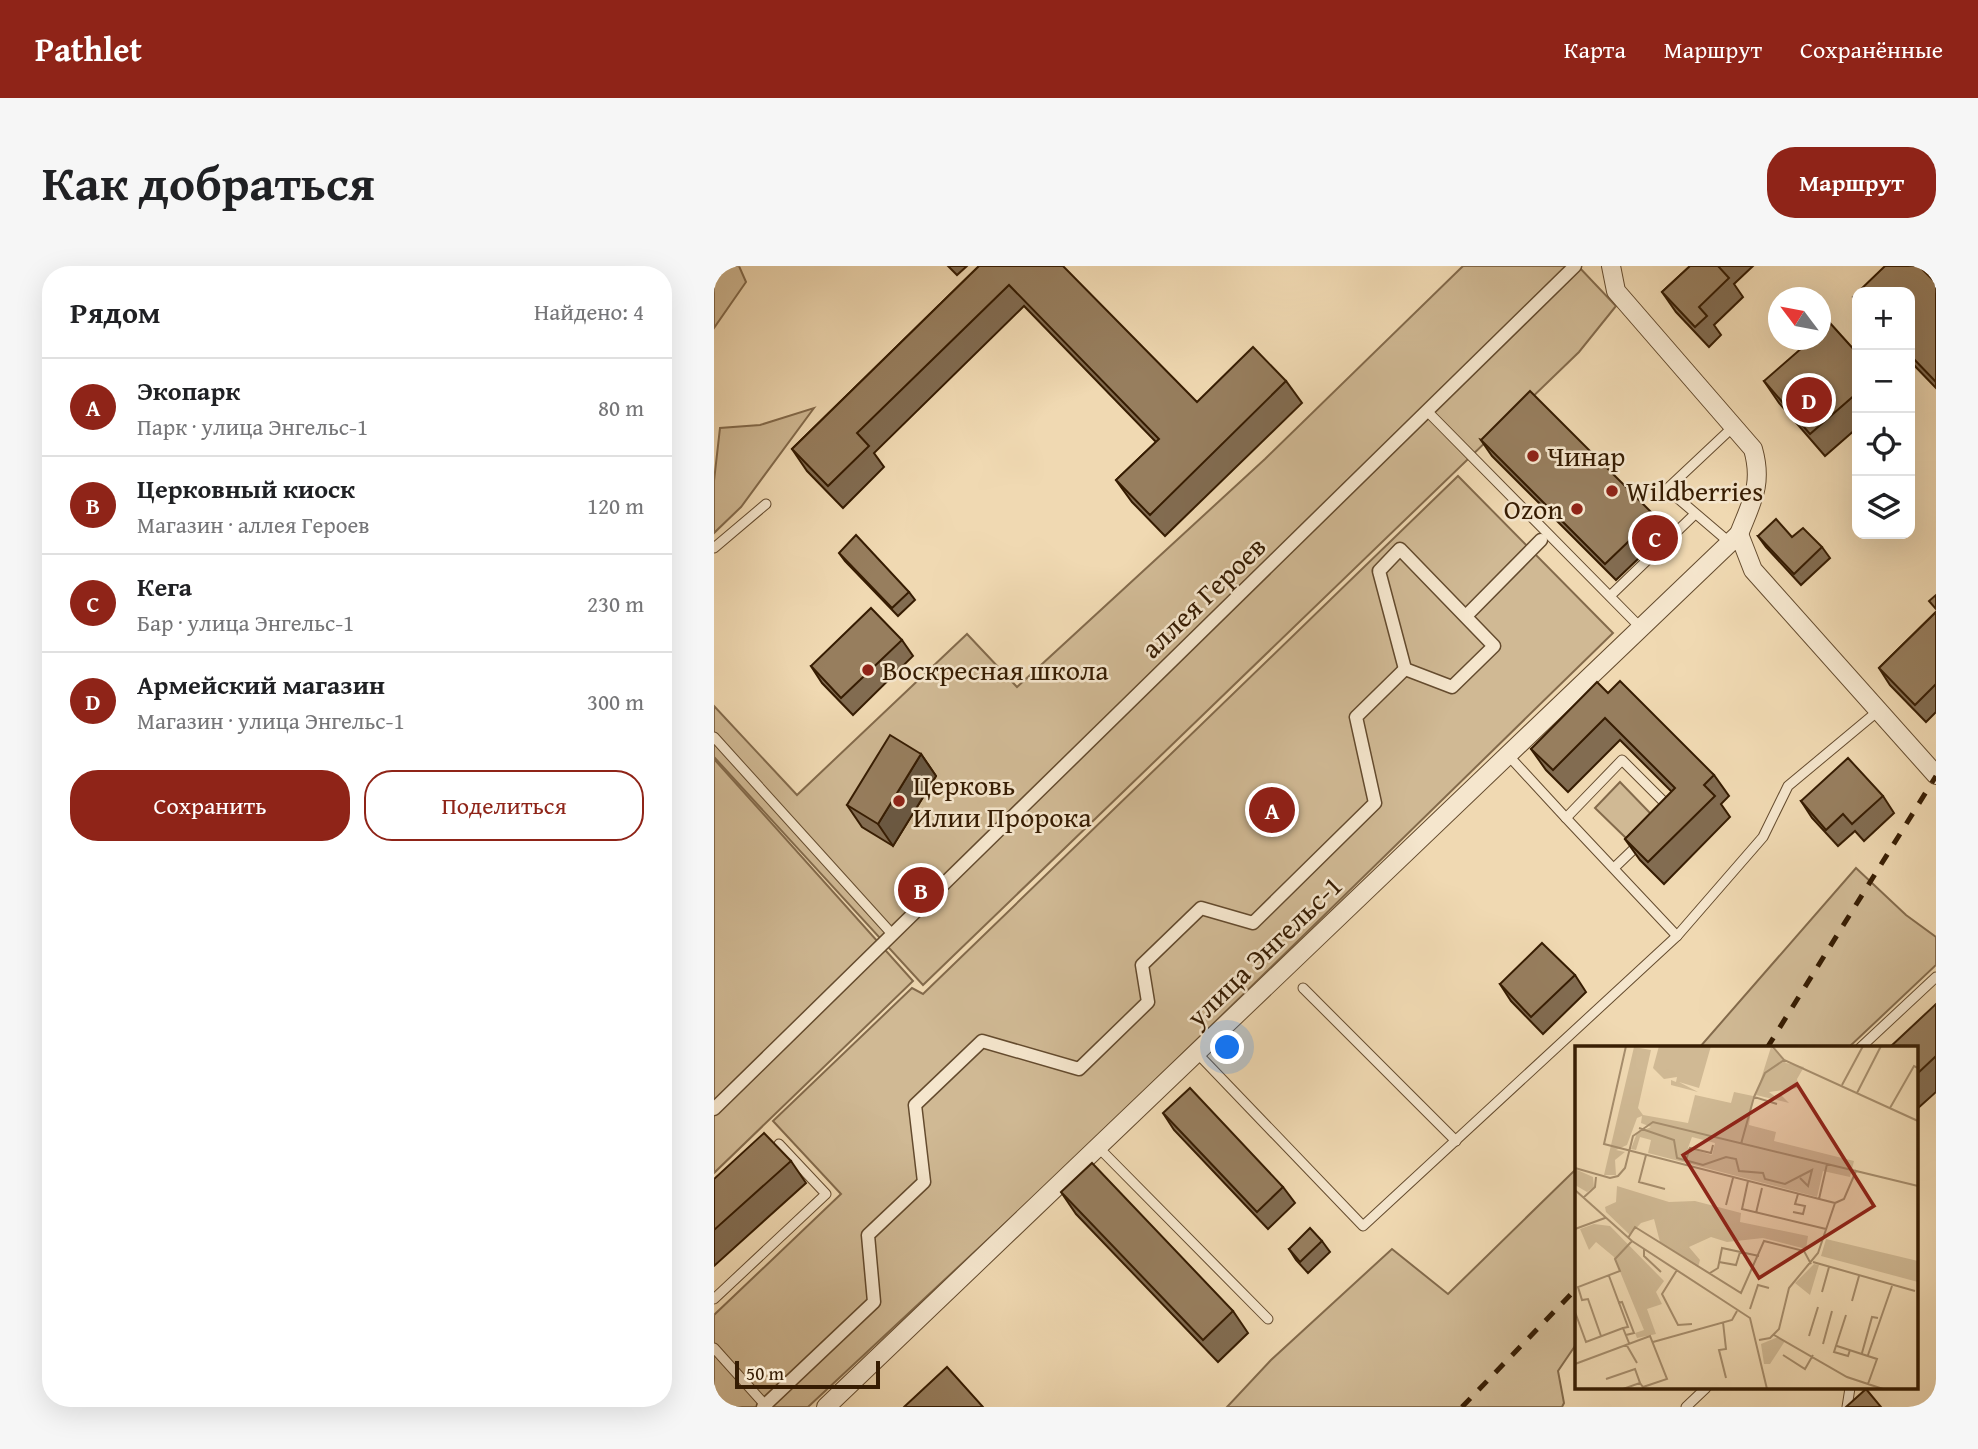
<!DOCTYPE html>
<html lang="ru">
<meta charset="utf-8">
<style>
body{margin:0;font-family:"Gentium Book Plus",serif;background:#f6f6f6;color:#202124}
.controls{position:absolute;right:21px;top:21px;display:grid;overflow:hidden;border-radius:14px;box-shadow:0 7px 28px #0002}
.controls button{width:63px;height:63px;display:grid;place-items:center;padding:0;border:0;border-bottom:2px solid #e0e0e0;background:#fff;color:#202124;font:35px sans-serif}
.compass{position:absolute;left:1054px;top:21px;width:63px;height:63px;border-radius:50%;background:#fff;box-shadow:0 7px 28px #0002;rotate:302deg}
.scale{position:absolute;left:21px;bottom:18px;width:145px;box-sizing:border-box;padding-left:7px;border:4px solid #361c02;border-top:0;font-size:19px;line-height:24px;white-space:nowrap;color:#361c02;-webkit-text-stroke:5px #f5e6cd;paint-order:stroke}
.you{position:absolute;left:514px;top:782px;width:24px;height:24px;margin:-18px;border:5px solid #fff;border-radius:50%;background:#1a73e8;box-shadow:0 0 0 10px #1a73e833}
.badge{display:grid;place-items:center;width:46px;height:46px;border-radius:50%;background:#8f2418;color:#fff;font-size:23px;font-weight:700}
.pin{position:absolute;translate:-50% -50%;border:4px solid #fff;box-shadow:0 2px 7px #0006}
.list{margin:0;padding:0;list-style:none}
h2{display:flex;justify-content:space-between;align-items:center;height:91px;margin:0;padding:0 28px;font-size:30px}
h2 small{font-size:23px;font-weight:400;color:#757577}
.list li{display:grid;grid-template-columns:46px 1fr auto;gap:21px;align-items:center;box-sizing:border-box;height:98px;padding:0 28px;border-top:2px solid #e0e0e0}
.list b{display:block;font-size:26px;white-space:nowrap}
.list p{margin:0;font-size:23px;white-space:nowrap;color:#757577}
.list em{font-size:23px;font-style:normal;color:#757577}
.actions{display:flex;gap:14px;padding:21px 28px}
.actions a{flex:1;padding:16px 0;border:2px solid #8f2418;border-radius:28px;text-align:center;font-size:24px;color:#8f2418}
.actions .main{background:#8f2418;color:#fff}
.icon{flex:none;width:38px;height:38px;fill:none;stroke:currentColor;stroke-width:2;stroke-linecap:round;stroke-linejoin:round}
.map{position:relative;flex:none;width:1222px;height:1141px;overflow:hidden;border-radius:28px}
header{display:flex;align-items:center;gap:42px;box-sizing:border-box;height:98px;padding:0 35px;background:#8f2418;color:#fff}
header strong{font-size:33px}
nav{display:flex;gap:38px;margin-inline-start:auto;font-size:24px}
.intro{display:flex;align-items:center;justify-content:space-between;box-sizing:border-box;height:168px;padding:0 42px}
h1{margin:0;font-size:49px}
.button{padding:18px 32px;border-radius:28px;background:#8f2418;color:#fff;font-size:24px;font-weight:700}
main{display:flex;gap:42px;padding:0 42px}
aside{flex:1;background:#fff;border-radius:28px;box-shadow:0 7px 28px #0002}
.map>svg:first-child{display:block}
</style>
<header>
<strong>Pathlet</strong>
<nav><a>Карта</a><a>Маршрут</a><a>Сохранённые</a></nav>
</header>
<div class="intro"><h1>Как добраться</h1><a class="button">Маршрут</a></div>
<main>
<aside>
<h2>Рядом<small>Найдено: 4</small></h2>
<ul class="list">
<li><span class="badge">A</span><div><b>Экопарк</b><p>Парк · улица Энгельс-1</p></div><em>80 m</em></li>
<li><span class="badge">B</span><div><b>Церковный киоск</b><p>Магазин · аллея Героев</p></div><em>120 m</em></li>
<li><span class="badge">C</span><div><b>Кега</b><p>Бар · улица Энгельс-1</p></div><em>230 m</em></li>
<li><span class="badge">D</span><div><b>Армейский магазин</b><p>Магазин · улица Энгельс-1</p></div><em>300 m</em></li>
</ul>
<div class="actions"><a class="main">Сохранить</a><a>Поделиться</a></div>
</aside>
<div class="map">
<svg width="1222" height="1141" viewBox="0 0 1222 1141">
<rect width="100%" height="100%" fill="#f0d9b2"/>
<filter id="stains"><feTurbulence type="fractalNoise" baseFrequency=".00286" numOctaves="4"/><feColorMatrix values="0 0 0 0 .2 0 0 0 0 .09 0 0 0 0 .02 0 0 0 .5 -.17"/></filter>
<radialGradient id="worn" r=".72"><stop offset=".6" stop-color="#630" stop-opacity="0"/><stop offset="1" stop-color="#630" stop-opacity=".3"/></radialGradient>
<g fill="#d0b994" stroke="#836a4b" stroke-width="2">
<path d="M 0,0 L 25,0 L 32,16 L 0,62 Z"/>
<path d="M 749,0 L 864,0 L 902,40 L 865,86 L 209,719 L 0,491 L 0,440 L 83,529 L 253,368 L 303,421 L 551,193 Z"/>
<path d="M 100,142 L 27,241 L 0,267 L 0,215 L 6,162 L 46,159 Z"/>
<path d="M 744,210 L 899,367 L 373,881 L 94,1141 L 0,1141 L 0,1049 L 127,928 L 59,855 L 198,722 L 209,728 Z"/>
<path d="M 0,493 L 199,715 L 0,907 Z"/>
<path d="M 906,516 L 937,548 L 913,573 L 881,542 Z"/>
<path d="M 1142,602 L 1192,649 L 1222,671 L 1222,699 L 1134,782 L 985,782 Z"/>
<path d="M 863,902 L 863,1077 L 844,1105 L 850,1137 L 848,1141 L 513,1141 L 557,1094 L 678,983 L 734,1028 Z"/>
</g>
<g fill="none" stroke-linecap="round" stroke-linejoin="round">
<defs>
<g id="service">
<path d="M 713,145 L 926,361"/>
<path d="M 1015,276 L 953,223 L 1020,160"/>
<path d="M 0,282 L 52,238"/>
<path d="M 896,330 L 981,248"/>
<path d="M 0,471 L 179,669"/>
<path d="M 793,488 L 852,552 L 908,494 L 957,543"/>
<path d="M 852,552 L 963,670"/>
<path d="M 900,602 L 926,577"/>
<path d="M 589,722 L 742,875"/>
<path d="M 1146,782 L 1222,711"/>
<path d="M 482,786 L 649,960 L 963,670 L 1049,571 L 1074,520 L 1164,445"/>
<path d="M 384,881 L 554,1053"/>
<path d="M 0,1033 L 112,928 L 65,878"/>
<path d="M 0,1082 L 53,1141"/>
<path d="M 972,1141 L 992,1122"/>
<path d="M 1133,1141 L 1136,1122"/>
</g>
<g id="pedestrian">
<path d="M 686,283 L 780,380 L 738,421 L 691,403 L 665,305 Z"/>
<path d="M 753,349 L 827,274"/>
<path d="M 0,843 L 861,0"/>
<path d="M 49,1141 L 160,1036 L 154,969 L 210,916 L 201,839 L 268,775 L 365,803 L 434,736 L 428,699 L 487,642 L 539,657 L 661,537 L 642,451 L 691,403"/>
</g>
<g id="minor">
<path d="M 897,0 L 902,25 L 1039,183 C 1049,218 1038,235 1025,268"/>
<path d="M 112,1141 L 1025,268 L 1039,304 L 1222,509"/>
</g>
</defs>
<use href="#service" stroke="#644b2e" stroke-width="11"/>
<use href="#pedestrian" stroke="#644b2e" stroke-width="15"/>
<use href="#minor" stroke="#644b2e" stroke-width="20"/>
<use href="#service" stroke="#f5e6cd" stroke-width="9"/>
<use href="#pedestrian" stroke="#f5e6cd" stroke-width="12"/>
<use href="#minor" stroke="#f5e6cd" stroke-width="18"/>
<g stroke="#361c02" stroke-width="5" stroke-dasharray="12 12" stroke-linecap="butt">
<path d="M 1053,782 L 1222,510"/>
<path d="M 748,1141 L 863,1022"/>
</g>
</g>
<g fill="#826c51" stroke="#361c02" stroke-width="2">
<path d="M 234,0 L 253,0 L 243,9 Z"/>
<path d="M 265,0 L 483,136 L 572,115 L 588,137 L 451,270 L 418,236 L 402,214 L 442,176 L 310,40 L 160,187 L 170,201 L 129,242 L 93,205 L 78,183 Z"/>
<path d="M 976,0 L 1039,0 L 1020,18 L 1029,31 L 1000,59 L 1007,69 L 995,81 L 962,46 L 948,26 Z"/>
<path d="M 1222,17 L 1222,122 L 1196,95 L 1196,26 Z"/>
<path d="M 1143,87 L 1143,162 L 1111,190 L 1065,137 L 1050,115 Z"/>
<path d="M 767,174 L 941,250 L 952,266 L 902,314 L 778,190 Z"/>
<path d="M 1044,270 L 1078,271 L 1108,281 L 1116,292 L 1087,319 L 1052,281 Z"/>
<path d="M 125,287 L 195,326 L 201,334 L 184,350 L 131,295 Z"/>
<path d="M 1222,346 L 1222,446 L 1212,456 L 1176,419 L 1165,402 Z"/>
<path d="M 188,374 L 199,390 L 139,449 L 108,417 L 97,400 Z"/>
<path d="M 894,427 L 1000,509 L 1015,530 L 1007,538 L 1016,551 L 950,618 L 926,594 L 911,573 L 958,526 L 906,474 L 854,526 L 832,504 L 817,483 Z"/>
<path d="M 207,488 L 222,510 L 179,580 L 148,561 L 133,539 Z"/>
<path d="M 1169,530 L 1180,547 L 1150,575 L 1141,565 L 1124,580 L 1098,552 L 1087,535 Z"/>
<path d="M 861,709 L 872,726 L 829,768 L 797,735 L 786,718 Z"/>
<path d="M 1222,738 L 1222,826 L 1203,843 L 1203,782 Z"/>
<path d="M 449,847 L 569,921 L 581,937 L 554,963 L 460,864 Z"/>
<path d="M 77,895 L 92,917 L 0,1000 L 0,913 Z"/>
<path d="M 347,926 L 519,1045 L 534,1067 L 504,1096 L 362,948 Z"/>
<path d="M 608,975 L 616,986 L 594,1007 L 582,994 L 575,983 Z"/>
</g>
<path fill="#6a5842" stroke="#361c02" stroke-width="2" d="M 207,488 L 222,510 L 179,580 L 164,558 Z"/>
<g fill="#977e5e" stroke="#361c02" stroke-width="2">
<path d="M 265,0 L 349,0 L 483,136 L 539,81 L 572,115 L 436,249 L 402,214 L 445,173 L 295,19 L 143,167 L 155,180 L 114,220 L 78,183 Z"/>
<path d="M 976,0 L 1004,0 L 1015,12 L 985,41 L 993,50 L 981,61 L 948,26 Z"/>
<path d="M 1171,0 L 1205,0 L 1222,17 L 1222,116 L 1196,89 L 1196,26 L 1144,26 Z"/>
<path d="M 1143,27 L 1143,35 L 1139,31 Z"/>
<path d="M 1116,57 L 1143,87 L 1143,127 L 1096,168 L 1050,115 L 1097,74 L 1107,74 L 1107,66 Z"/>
<path d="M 816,125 L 941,250 L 891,298 L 767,174 Z"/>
<path d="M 1062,253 L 1078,271 L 1089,262 L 1108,281 L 1080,308 L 1044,270 Z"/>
<path d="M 142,269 L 195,326 L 178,342 L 125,287 Z"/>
<path d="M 1222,329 L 1222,343 L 1215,335 Z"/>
<path d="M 157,342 L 188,374 L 127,432 L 97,400 Z"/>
<path d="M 1222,346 L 1222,418 L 1201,439 L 1165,402 Z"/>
<path d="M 906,415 L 1000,509 L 990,519 L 1001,530 L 934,596 L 911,573 L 961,522 L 891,452 L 839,504 L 817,483 L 883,416 L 894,427 Z"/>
<path d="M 176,469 L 207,488 L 164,558 L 133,539 Z"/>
<path d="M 1134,492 L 1169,530 L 1138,558 L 1129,548 L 1112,564 L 1087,535 Z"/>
<path d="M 828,677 L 861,709 L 817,751 L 786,718 Z"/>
<path d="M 1222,738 L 1222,790 L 1203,808 L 1203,782 L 1175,782 Z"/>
<path d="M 476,822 L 569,921 L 543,946 L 449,847 Z"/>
<path d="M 50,867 L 77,895 L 0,964 L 0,913 Z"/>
<path d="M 378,897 L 519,1045 L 489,1074 L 347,926 Z"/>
<path d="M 596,962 L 608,975 L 586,996 L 575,983 Z"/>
<path d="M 233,1101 L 269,1141 L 190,1141 Z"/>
<path d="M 1152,1123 L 1167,1141 L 1132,1141 Z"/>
</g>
<g fill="#8f2418" stroke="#f5e6cd" stroke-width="2.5">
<circle cx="819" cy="190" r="7"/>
<circle cx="898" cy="225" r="7"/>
<circle cx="863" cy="243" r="7"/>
<circle cx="154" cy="404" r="7"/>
<circle cx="185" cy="535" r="7"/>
</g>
<g text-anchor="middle" stroke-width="5" stroke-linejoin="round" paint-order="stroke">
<g font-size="28" fill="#361c02" stroke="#f5e6cd" text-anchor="start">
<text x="833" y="200">Чинар</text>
<text x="912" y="235">Wildberries</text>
<text x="849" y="253" text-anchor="end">Ozon</text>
<text x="168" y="414">Воскресная школа</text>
<text x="199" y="529">Церковь<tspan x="199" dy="32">Илии Пророка</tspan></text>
</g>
<g font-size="28" fill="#361c02" stroke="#f5e6cd">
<text transform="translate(489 331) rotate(-44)" y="10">аллея Героев</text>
<text transform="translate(550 685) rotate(-44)" y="10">улица Энгельс-1</text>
</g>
</g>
<g transform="translate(861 780)">
<rect width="343" height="343" fill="#f0d9b2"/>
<path d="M 84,0 L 136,0 L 124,42 L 104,36 L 123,46 L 96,39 L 96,34 L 101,36 L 102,31 L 89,33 L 78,22 ZM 59,1 L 76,4 L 63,62 L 68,69 L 113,77 L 120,49 L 156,57 L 159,46 L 178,50 L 174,79 L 201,86 L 199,95 L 279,115 L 275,131 L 248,125 L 242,151 L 73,107 L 76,94 L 65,91 L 61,104 L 56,103 L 62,87 L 76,81 L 66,77 L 67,70 L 62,72 L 52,99 L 41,104 L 50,106 L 40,114 L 41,129 L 29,129 ZM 117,91 L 140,97 L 137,109 L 113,102 ZM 196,1 L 211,17 L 229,21 L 222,33 L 223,42 L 194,46 L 201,51 L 206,49 L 214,57 L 181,49 ZM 0,123 L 18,131 L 19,141 L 12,146 L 0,139 ZM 42,140 L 94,156 L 120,155 L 166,167 L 165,176 L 233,190 L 231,203 L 188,192 L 152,196 L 136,191 L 114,201 L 125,214 L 123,221 L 85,196 L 79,173 L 66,177 L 55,189 L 31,166 L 30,161 L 41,156 ZM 19,178 L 35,180 L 89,235 L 81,246 L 87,258 L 72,263 L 81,288 L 62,292 L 60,287 L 69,284 L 39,211 L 21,196 L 14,204 L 5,183 ZM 251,193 L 343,215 L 343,236 L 246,210 ZM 239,218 L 244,219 L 235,249 L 220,237 ZM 203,291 L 210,295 L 195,318 L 189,318 L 186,298 Z" fill="#d0b994" fill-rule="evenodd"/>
<path fill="none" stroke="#a68d6c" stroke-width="2" d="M 51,0 L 29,98 L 260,157 L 243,207 L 214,242 L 204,283 L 195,292 L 184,294M 197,0 L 209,14 L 343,75M 267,39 L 288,0M 282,47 L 306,0M 202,58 L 179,51 L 190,27 L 209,14M 315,62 L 339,20 L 343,22M 64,82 L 99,94 L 102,112 L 128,119 L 151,111 L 161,113 L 164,125 L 188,127 L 190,133 L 210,138 L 237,124 L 233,140 L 225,132M 166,98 L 179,51M 71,109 L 64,136 L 90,143M 111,114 L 115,102 L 136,107 L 138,99M 0,122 L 35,132 L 43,130 L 50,122 L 58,90 L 78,76 L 281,125M 173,135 L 167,163 L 251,183M 0,144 L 57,195 L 175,272 L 192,343M 8,152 L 20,141 L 21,131M 244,153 L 252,118M 260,157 L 269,153 L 281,125 L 343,140M 151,159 L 158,132M 218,166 L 228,168 L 230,160 L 220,158 L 223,148M 181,167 L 187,142M 0,183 L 30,172M 53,192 L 60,181 L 166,247 L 189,195 L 229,205 L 236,218M 69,203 L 69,210 L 86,226M 144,216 L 161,219 L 165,206M 238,216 L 340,245M 102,224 L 87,248 L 103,279 L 117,278M 135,227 L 143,222 L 147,202 L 184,210M 34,230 L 53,281 L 48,282 L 54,297M 247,246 L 254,221M 277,255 L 284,230M 43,257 L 47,256 L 59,287 L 51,289M 175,263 L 183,239 L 194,242M 0,266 L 11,296 L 48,282M 271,269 L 259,306 L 273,310 L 275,304M 148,276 L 151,303 L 144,304 L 151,332M 199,289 L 272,331 L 308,343M 26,290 L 13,253 L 7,254 L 3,241 L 45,225 L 40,213 L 57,195M 234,290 L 243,261M 78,296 L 157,274 L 162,265M 51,298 L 62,317M 248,298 L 257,265M 262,300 L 302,313 L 293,338M 287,307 L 297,271 L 303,272M 208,309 L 230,323 L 238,309M 293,309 L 317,240M 0,318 L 75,290 L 92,333 L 68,341 L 65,337M 31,333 L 60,323 L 65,337 L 48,343"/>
<path fill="#8f2418" fill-opacity="0.15" stroke="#8f2418" stroke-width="3.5" d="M 222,38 L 299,160 L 184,232 L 108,109 Z"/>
<rect width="343" height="343" fill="none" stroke="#361c02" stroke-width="3.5"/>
</g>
<rect width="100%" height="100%" filter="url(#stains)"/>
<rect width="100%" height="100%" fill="url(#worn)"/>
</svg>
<div class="controls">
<button>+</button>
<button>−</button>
<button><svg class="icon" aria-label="locate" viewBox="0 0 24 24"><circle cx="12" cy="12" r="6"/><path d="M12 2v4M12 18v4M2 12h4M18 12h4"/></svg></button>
<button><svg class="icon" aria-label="layers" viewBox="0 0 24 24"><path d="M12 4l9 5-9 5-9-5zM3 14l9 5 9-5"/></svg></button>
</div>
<svg class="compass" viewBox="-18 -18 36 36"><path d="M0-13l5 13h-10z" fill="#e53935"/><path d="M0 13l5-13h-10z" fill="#757577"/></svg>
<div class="scale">50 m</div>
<div class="you"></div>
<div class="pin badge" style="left:558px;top:544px">A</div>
<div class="pin badge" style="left:207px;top:624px">B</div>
<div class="pin badge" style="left:941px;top:272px">C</div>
<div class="pin badge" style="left:1095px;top:134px">D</div>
</div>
</main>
